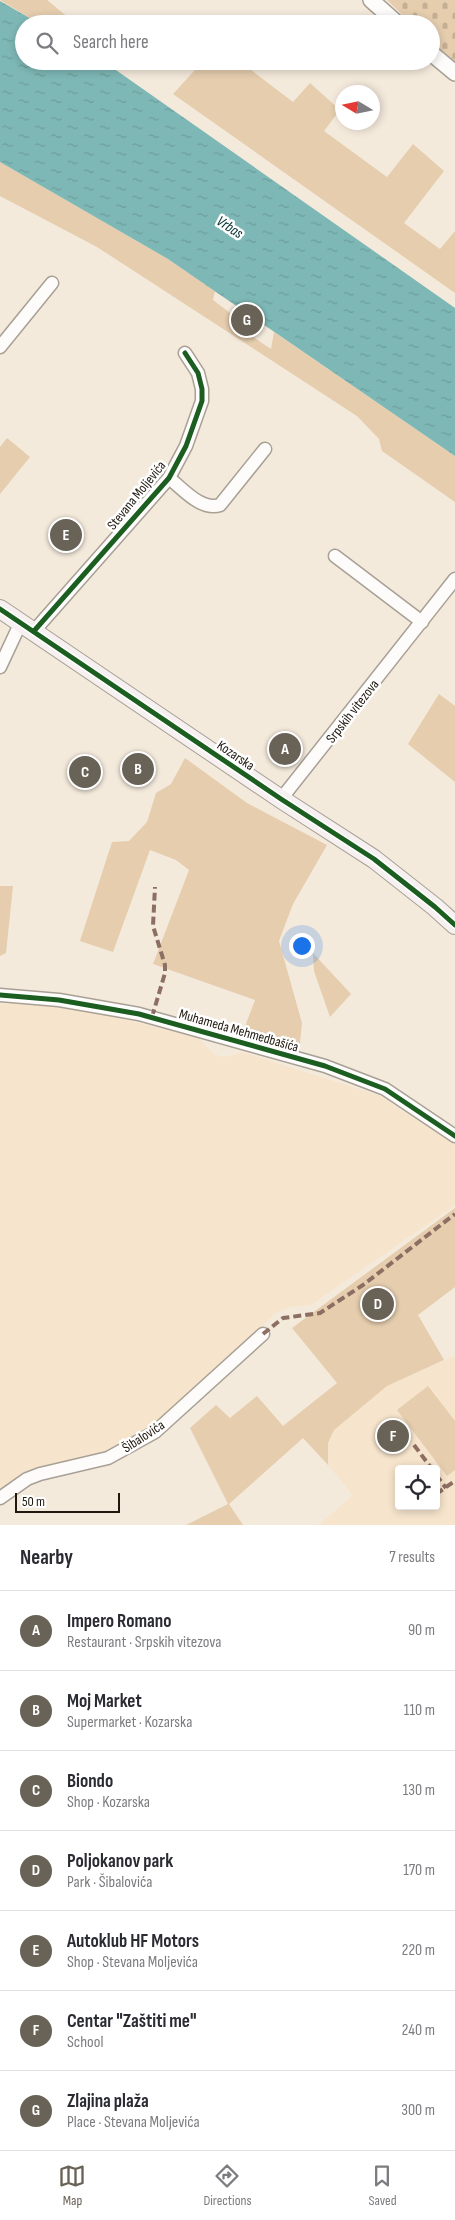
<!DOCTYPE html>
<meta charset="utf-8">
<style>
body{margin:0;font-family:"Sofia Sans Condensed",sans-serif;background:#f2f2f3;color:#2b2b33}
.controls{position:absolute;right:15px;bottom:15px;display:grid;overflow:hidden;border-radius:5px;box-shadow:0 2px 8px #0003}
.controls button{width:45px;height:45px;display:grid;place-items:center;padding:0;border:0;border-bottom:1px solid #e1e1e2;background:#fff;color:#2b2b33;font:25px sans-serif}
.compass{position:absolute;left:335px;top:85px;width:45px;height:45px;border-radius:50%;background:#fff;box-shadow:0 2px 8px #0003;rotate:280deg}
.scale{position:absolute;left:15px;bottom:12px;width:105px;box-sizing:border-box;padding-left:5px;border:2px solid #1e180e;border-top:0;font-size:14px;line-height:18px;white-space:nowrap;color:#1e180e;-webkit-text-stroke:4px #fff;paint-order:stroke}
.you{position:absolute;left:301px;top:945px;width:18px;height:18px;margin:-12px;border:4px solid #fff;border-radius:50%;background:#1a73e8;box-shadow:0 0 0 8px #1a73e833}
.badge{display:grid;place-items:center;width:32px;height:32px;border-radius:50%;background:#696256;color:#fff;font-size:16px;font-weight:700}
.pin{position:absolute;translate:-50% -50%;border:2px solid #fff;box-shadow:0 1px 5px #0006}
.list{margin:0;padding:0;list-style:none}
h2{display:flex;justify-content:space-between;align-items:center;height:65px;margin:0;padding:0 20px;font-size:21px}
h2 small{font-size:16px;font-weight:400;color:#7c7c81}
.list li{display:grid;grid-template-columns:32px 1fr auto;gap:15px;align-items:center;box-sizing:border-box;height:80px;padding:0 20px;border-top:1px solid #e1e1e2}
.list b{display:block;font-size:19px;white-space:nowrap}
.list p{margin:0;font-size:16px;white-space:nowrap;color:#7c7c81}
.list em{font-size:16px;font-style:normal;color:#7c7c81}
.icon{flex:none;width:28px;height:28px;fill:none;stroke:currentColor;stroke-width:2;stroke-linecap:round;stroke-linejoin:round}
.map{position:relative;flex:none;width:455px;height:1525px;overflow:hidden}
.search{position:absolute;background:#fff;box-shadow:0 2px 8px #0003;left:15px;right:15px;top:15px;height:55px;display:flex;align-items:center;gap:12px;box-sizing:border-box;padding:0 18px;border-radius:28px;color:#7c7c81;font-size:19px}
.sheet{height:625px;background:#fff}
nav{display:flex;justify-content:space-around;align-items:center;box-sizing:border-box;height:70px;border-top:1px solid #e1e1e2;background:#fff;font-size:14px;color:#7c7c81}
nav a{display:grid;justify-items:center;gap:2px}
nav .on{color:#696256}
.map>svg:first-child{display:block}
</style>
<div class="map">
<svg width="455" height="1525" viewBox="0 0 455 1525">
<defs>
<pattern id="cemetery-stones" width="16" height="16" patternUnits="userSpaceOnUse" patternTransform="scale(1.25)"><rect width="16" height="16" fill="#e5cdae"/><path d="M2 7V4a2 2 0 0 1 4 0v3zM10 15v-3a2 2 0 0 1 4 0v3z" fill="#c4af94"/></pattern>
<pattern id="water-ripples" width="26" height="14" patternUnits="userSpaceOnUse" patternTransform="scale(1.25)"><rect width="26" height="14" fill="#7eb8b6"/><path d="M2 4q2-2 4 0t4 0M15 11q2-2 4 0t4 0" fill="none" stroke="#6c9d9b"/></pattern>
</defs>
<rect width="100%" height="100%" fill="#f4eadc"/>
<g fill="#f6e4cc" fill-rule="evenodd">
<path d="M 15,1003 L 43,1004 L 118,1018 L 197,1037 L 214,1054 L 224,1057 L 242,1052 L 378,1095 L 455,1145 L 455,1205 L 311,1305 L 291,1307 L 276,1313 L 150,1428 L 109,1450 L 35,1469 L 0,1492 L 0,1004 Z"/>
<path d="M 455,1356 L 455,1525 L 319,1525 L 353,1495 L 328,1465 L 328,1443 L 334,1430 L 387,1386 ZM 399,1469 L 436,1469 L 436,1506 L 399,1506 Z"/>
</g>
<g fill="#e5cdae">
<path d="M 0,0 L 47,0 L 76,24 L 40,24 Z"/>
<path d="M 203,61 L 257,61 L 251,70 L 293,102 L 310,83 L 340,110 L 324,131 L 387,177 L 413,144 L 444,171 L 404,223 L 440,249 L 455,231 L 455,293 L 173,94 Z"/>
<path d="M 0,162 L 168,259 L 215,291 L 213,300 L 242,322 L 243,330 L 271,349 L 274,332 L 455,456 L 455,502 L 382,451 L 379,439 L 357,416 L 97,247 L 0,196 Z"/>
<path d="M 7,438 L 30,457 L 0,494 L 0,447 Z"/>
<path d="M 439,694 L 455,706 L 455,782 L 408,744 Z"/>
<path d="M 185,758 L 247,803 L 327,845 L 293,904 L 279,941 L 302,1023 L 299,1052 L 241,1037 L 255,1000 L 153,964 L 189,870 L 176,860 L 150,850 L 113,952 L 80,941 L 112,842 L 129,841 L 147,822 L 156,793 L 171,784 Z"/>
<path d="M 0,886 L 13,886 L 6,953 L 0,956 Z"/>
<path d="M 313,953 L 351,994 L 330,1017 L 314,971 Z"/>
<path d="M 455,1208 L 455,1287 L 418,1315 L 444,1360 L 387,1386 L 334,1430 L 328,1443 L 328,1465 L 303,1438 L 229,1504 L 243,1525 L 186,1525 L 228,1504 L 190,1428 L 216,1405 L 230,1418 L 257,1396 L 283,1426 L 337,1383 L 292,1328 Z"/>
<path d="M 428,1386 L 455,1421 L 455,1470 L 447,1476 L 397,1410 Z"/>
</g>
<path fill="url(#cemetery-stones)" d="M 387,0 L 455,0 L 455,63 L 431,42 L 431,24 L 412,24 Z"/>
<path fill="url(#water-ripples)" d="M 0,1 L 40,24 L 24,24 L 24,61 L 103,61 L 455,308 L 455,456 L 168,259 L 0,162 Z"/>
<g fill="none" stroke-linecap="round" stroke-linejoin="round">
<defs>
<g id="minor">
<path d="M 0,347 L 52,283"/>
<path d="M 169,478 C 183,489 201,511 220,505 L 265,449"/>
<path d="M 335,556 L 422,622"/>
<path d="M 34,631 L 169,478 L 186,446 L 202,401 L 202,389 L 198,373 L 185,353"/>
<path d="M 0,667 L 21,622"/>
<path d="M 281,799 L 455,579"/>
<path d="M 0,995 L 59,1000 L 139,1014 L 325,1066 L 385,1089 L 455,1136"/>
<path d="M 0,1498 L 27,1479 L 40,1474 L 108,1458 L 155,1432 L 263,1334"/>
</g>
<g id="tertiary">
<path d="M 371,0 L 398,24"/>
<path d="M 431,53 L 455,73"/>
</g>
<path id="secondary" d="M 0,609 L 281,799 L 374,859 L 435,907 L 455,925"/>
</defs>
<use href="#minor" stroke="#a8a095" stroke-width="15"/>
<use href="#tertiary" stroke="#a8a095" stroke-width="18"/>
<use href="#secondary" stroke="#a8a095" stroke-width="20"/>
<use href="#minor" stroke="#fdfcfa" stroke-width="12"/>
<use href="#tertiary" stroke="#fdfcfa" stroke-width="15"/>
<use href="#secondary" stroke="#f6f1f0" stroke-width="18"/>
<g stroke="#8d6e63" stroke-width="4" stroke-dasharray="8 4" stroke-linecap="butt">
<path d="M 152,1017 L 165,973 L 165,965 L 153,926 L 155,887"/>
<path d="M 263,1334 L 283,1318 L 320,1313 L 363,1285 L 455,1214"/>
<path d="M 414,1445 L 432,1469"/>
<path d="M 436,1475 L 446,1488"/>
<path d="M 436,1494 L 455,1481"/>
<path d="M 436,1506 L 436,1507"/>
</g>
<defs>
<g id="cycleway">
<path d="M 0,609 L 281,799 L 374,859 L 435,907 L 455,925"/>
<path d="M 34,631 L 169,478 L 186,446 L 202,401 L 202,389 L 198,373 L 185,353"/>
<path d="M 0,995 L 59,1000 L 139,1014 L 325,1066 L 385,1089 L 455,1136"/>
</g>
</defs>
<use href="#cycleway" stroke="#fff" stroke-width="8"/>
<use href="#cycleway" stroke="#1b5e20" stroke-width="5"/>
</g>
<g text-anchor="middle" stroke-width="5" stroke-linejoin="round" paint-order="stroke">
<g font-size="14" fill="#1e180e" stroke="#fff">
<text transform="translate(136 495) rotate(-51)" y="5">Stevana Moljevića</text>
<text transform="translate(352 711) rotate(-52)" y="5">Srpskih vitezova</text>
<text transform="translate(236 755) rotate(34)" y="5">Kozarska</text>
<text transform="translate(239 1030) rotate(16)" y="5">Muhameda Mehmedbašića</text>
<text transform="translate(143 1436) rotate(-33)" y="5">Šibalovića</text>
</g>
<g font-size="15" font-style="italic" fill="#073334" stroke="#fff">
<text transform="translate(230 227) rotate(33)" y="5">Vrbas</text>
</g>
</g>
</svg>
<div class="controls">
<button><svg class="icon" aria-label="locate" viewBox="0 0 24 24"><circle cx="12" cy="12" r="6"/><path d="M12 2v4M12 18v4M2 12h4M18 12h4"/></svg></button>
</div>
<svg class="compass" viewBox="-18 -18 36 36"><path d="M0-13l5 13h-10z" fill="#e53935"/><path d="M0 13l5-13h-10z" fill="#7c7c81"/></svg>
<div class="scale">50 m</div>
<div class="you"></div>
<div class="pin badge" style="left:285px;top:749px">A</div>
<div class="pin badge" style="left:138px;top:769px">B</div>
<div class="pin badge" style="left:85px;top:772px">C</div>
<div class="pin badge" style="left:378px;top:1304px">D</div>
<div class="pin badge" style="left:66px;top:535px">E</div>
<div class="pin badge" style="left:393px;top:1436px">F</div>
<div class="pin badge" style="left:247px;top:320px">G</div>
<div class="search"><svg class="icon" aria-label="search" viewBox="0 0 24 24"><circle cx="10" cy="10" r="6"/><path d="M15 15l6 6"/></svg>Search here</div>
</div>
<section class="sheet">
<h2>Nearby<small>7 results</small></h2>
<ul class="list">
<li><span class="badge">A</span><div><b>Impero Romano</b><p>Restaurant · Srpskih vitezova</p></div><em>90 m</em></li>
<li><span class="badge">B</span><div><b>Moj Market</b><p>Supermarket · Kozarska</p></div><em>110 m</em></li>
<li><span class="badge">C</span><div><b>Biondo</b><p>Shop · Kozarska</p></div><em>130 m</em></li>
<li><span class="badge">D</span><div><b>Poljokanov park</b><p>Park · Šibalovića</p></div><em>170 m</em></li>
<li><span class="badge">E</span><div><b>Autoklub HF Motors</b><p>Shop · Stevana Moljevića</p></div><em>220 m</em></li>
<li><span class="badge">F</span><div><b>Centar &quot;Zaštiti me&quot;</b><p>School</p></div><em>240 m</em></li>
<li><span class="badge">G</span><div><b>Zlajina plaža</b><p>Place · Stevana Moljevića</p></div><em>300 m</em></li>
</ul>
</section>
<nav>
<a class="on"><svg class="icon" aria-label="map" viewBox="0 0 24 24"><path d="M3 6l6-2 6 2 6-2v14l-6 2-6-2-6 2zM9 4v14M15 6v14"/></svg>Map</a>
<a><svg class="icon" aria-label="directions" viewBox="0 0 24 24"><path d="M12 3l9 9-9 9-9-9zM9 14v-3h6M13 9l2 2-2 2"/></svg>Directions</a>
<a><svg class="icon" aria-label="saved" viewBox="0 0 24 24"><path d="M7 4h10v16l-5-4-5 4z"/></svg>Saved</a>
</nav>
